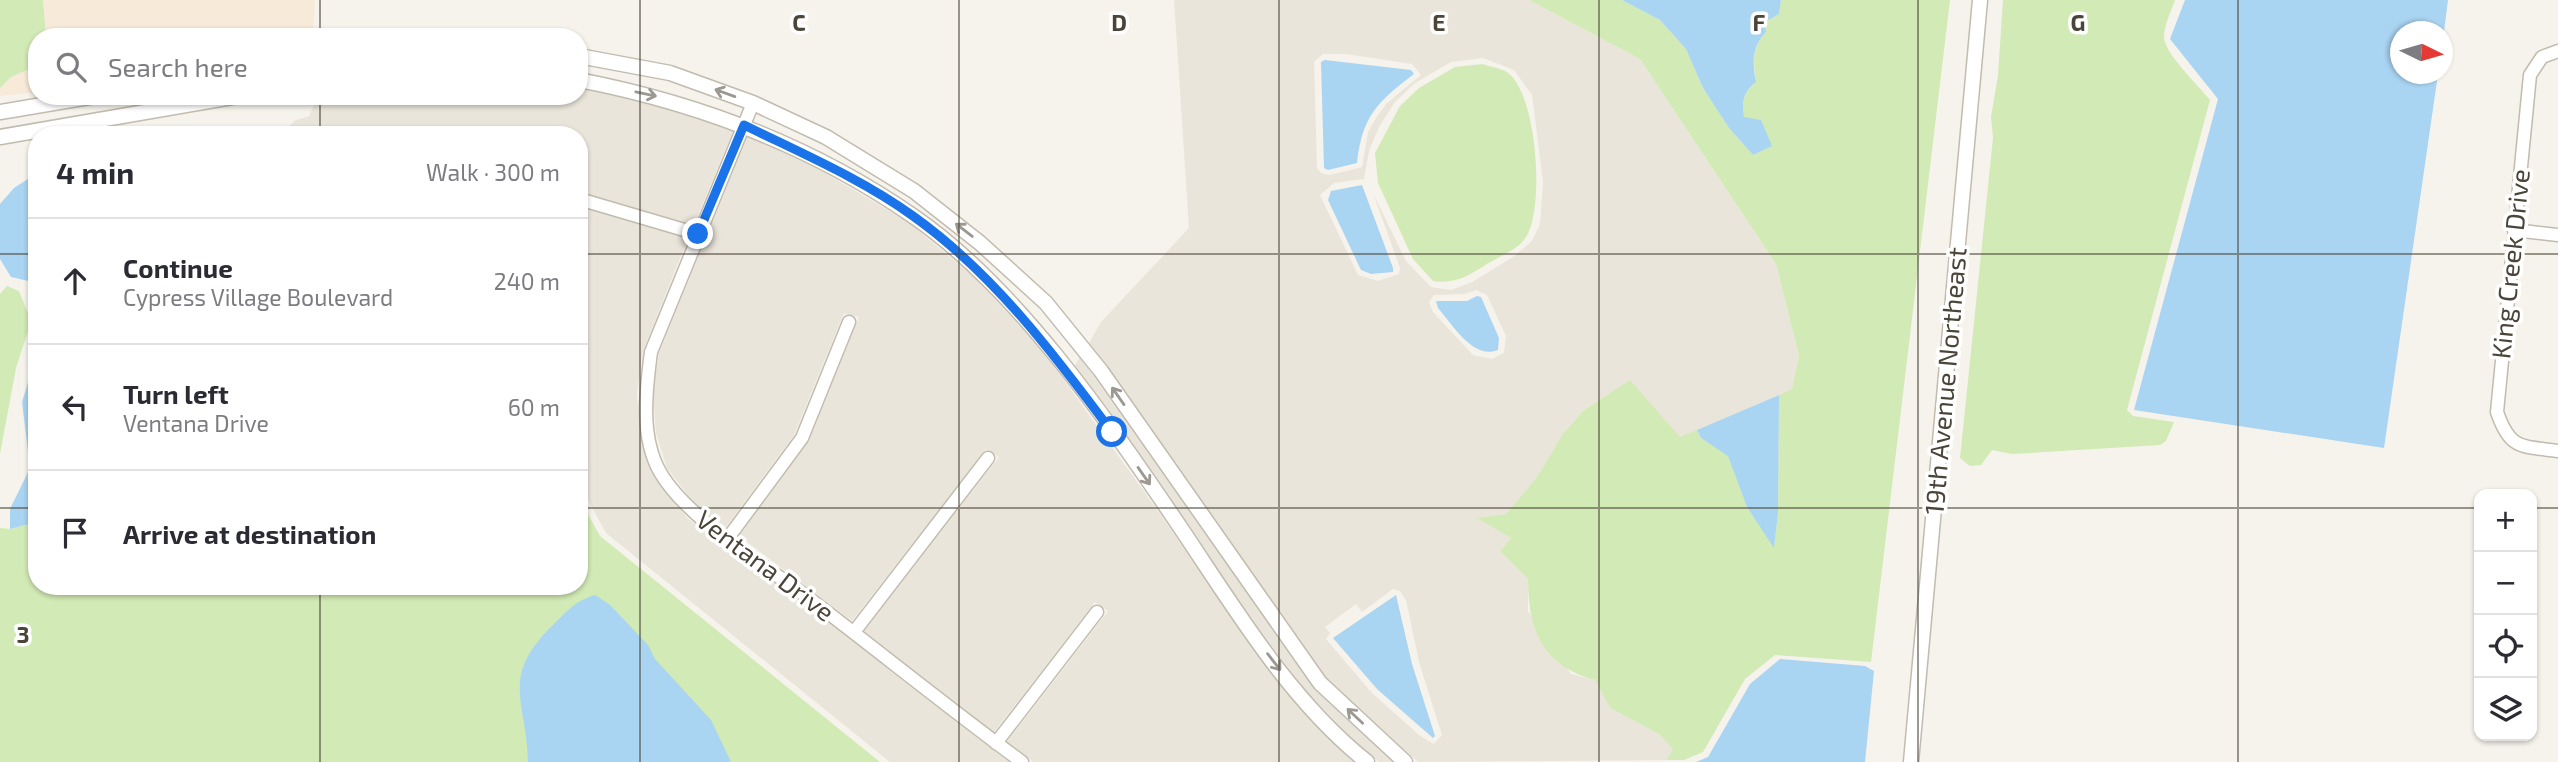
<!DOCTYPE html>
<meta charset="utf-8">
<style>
body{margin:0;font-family:"Exo 2",sans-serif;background:#f2f2f3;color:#2b2b33}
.controls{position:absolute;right:21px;bottom:21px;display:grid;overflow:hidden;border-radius:14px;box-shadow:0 2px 5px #0004}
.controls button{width:63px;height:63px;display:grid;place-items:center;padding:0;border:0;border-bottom:2px solid #e1e1e2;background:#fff;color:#2b2b33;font:35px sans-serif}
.compass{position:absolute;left:2390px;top:21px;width:63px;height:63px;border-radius:50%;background:#fff;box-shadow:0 2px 5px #0004;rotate:95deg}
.stop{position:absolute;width:21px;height:21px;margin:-16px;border:5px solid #1a73e8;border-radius:50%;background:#fff}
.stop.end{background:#1a73e8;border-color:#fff;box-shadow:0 2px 7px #0008}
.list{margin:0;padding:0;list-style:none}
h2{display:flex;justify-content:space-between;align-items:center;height:91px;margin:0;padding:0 28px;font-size:30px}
h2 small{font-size:23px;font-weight:400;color:#7c7c81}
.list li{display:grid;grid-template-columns:46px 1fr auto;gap:21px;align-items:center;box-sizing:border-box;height:126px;padding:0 28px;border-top:2px solid #e1e1e2}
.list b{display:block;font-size:26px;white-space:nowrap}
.list p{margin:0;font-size:23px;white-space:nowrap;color:#7c7c81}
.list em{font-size:23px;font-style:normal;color:#7c7c81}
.icon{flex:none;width:38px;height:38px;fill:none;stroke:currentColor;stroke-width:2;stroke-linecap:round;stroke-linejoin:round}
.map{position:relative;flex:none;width:2558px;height:762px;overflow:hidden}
.search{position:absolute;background:#fff;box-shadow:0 2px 5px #0004;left:28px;top:28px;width:560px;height:77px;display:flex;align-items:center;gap:18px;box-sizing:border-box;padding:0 24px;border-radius:28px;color:#7c7c81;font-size:26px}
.panel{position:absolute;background:#fff;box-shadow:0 2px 5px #0004;left:28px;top:126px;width:560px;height:469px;border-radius:28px}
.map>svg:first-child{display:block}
</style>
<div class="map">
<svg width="2558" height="762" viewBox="0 0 2558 762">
<rect width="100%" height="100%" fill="#f6f3ec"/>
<g fill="#eae5da" fill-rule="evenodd">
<path d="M 1174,0 L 1529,0 L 1640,59 L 1776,264 L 1799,356 L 1792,389 L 1680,438 L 1630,381 L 1583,411 L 1562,435 L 1537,477 L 1506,514 L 1478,518 L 1511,538 L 1500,551 L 1528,579 L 1528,611 L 1571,674 L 1595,680 L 1610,708 L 1659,734 L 1673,749 L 1666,760 L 1418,762 L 1326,678 L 1089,343 L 1101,322 L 1189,228 ZM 1323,54 L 1346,54 L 1412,64 L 1421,75 L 1386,104 L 1376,118 L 1368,132 L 1362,167 L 1330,175 L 1321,173 L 1317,168 L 1314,62 ZM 1483,58 L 1514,70 L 1532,95 L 1543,182 L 1540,224 L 1532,241 L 1513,257 L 1472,282 L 1451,290 L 1431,287 L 1406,261 L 1373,193 L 1400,268 L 1399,274 L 1378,281 L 1358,275 L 1320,195 L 1334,183 L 1364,179 L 1369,151 L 1379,127 L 1395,102 L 1415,83 L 1451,62 ZM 1476,290 L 1487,295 L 1506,336 L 1504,353 L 1492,359 L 1473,355 L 1433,312 L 1429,302 L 1434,295 L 1465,294 ZM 1393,589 L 1400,591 L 1406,600 L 1419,662 L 1442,735 L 1434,744 L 1419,735 L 1372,693 L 1326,639 L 1330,633 L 1325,627 L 1356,604 L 1362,612 Z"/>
<path d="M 579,87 L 655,104 L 734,129 L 694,225 L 579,192 L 579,135 L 282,135 L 294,121 L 309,116 L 318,96 L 579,96 Z"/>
<path d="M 748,135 L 820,170 L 908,222 L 974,277 L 1043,351 L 1293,699 L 1356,762 L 1033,762 L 1007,742 L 1108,611 L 1095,602 L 994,732 L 864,631 L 999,457 L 986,449 L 852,621 L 739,536 L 809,441 L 859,317 L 844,313 L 794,435 L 726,527 L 697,507 L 667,468 L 656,433 L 653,394 L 659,353 Z"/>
<path d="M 579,206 L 688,238 L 643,351 L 637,394 L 640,435 L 652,473 L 687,518 L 849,637 L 1009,762 L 890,762 L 606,533 L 579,484 Z"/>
<path d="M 1080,357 L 1314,687 L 1393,762 L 1379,762 L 1361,748 L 1306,691 L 1272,647 L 1074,367 Z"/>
</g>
<g fill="#f7ead8">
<path d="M 43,0 L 315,0 L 313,37 L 46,37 Z"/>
<path d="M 37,65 L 37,92 L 0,96 L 0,88 L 11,77 Z"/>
</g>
<g fill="#d2eab5">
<path d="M 0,0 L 43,0 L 46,37 L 37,37 L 36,66 L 11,77 L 0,88 Z"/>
<path d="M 1529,0 L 1622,0 L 1660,20 L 1686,49 L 1703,88 L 1729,128 L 1753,155 L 1771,146 L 1761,120 L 1744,118 C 1742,101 1743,92 1756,82 C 1753,62 1752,47 1766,32 L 1765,22 L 1779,14 L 1781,0 L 1950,0 L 1871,662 L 1775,655 L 1745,679 L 1703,752 L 1684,760 L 1666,760 L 1673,749 L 1659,734 L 1610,708 L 1595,680 C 1543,666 1528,631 1528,579 L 1500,551 L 1511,538 L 1477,518 L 1506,514 L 1537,477 L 1562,435 L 1583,411 L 1630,380 L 1680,437 L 1697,430 L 1701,438 L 1728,455 L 1747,507 L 1774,547 L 1778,513 L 1779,395 L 1792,389 L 1799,356 L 1776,264 L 1640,59 Z"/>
<path d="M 2003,0 L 2175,0 C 2171,12 2164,25 2164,37 C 2164,53 2199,86 2210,100 L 2127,410 L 2133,416 L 2174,422 L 2166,441 L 2160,445 L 2012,454 L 1992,450 L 1981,465 L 1970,466 L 1960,458 L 1993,138 L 1991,117 L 1998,75 Z"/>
<path d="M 1483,64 C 1490,67 1502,68 1508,73 C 1537,94 1545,208 1526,237 C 1518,250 1500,256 1487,264 C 1468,276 1456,284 1433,281 L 1413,259 L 1378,183 L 1375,153 L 1400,106 L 1419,88 L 1455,67 Z"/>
<path d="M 7,286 L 19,291 L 29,316 L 29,328 L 16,368 L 0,454 L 0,294 Z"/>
<path d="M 579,498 L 600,536 L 880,762 L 0,762 L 0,528 L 10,529 L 37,522 L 37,586 L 579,586 Z"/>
</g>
<g fill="#a9d4f2">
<path d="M 1622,0 L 1781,0 L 1779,14 L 1765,22 L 1766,32 C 1752,47 1752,62 1756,82 C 1743,92 1742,101 1744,117 L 1761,120 L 1772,146 L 1753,155 L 1729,128 L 1703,88 L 1686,49 L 1660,20 Z"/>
<path d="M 2185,0 L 2448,0 L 2443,39 L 2442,32 L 2400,32 L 2400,74 L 2438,74 L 2384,448 L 2134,410 L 2218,99 L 2170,39 Z"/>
<path d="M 1325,60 L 1411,70 L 1414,74 C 1378,101 1362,116 1357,163 L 1328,170 L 1324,168 L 1321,62 Z"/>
<path d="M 37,173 L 37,283 L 11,277 L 0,259 L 0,204 L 14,188 Z"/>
<path d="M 1362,185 L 1393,268 L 1393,272 L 1371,274 L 1361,270 L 1328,200 L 1331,191 Z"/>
<path d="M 1477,296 L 1481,297 L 1499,338 L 1498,350 C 1473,360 1453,325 1438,308 L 1436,301 L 1467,301 Z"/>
<path d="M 37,353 L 37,522 L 10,529 L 10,509 L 30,468 L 22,402 Z"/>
<path d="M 1779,395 L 1778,513 L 1774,548 L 1747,507 L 1728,456 L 1701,438 L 1697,430 Z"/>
<path d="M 595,595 L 610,605 L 648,645 L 655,659 L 711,720 L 731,762 L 528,762 C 527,701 499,678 552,626 C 565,613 576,600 595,595 Z"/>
<path d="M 1396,595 L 1412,664 L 1435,736 L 1433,738 L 1377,689 L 1333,638 Z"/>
<path d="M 1780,659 L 1865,666 L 1874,671 L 1865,762 L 1696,762 L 1708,757 L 1750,684 Z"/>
</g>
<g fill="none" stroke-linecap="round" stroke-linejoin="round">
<defs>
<g id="minor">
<path d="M 2558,51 L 2542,57 L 2530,75 L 2497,412 C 2510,450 2521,446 2558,451"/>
<path d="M 753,103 L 651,352 C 646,390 640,437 660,472 C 687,519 766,566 810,599 C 881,653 950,709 1022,762"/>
<path d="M 579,199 L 698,234"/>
<path d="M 2514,230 L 2558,235"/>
<path d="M 728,538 L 802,438 L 849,322"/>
<path d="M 854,632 L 988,458"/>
<path d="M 996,743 L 1097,612"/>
</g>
<g id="tertiary">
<path d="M 579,56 L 670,73 L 753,103 L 826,137 L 914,191 L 980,243 L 1046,303 L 1101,371 L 1320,683 L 1405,762"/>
<path d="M 579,80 C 698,103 812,146 913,216 C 1016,287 1106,418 1176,521 C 1233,605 1287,698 1367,762"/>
<path d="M 0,112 L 95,96"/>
<path d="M 0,137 L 238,96"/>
<path d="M 1911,762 L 1980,0"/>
</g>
</defs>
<use href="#minor" stroke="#c2bbae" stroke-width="15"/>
<use href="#tertiary" stroke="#c2bbae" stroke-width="17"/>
<use href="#minor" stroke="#fff" stroke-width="12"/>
<use href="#tertiary" stroke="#fff" stroke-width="14"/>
</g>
<defs><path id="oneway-shaft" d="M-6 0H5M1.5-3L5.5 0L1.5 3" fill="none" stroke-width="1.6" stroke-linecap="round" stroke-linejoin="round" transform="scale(1.75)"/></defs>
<g stroke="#9c9892">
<use href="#oneway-shaft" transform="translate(725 93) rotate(-160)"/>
<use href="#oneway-shaft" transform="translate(646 94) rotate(12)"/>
<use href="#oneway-shaft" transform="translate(964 230) rotate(-142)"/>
<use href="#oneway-shaft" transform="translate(1118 396) rotate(-125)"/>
<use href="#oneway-shaft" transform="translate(1144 476) rotate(55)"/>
<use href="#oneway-shaft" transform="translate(1274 662) rotate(52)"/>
<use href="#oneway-shaft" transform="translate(1355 716) rotate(-137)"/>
</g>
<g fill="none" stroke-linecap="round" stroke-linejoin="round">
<path stroke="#1a73e8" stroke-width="9" d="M 698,234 L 744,125 C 801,153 862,179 913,216 C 993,273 1054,354 1112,432"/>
</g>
<path fill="none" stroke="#4b4439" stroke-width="2" stroke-opacity="0.55" d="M 320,0 L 320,37M 640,0 L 640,762M 959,0 L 959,762M 1279,0 L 1279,762M 1599,0 L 1599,762M 1918,0 L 1918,762M 2238,0 L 2238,762M 320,96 L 320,135M 0,254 L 37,254M 579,254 L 2558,254M 0,508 L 37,508M 579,508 L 2479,508M 2532,508 L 2558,508M 320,586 L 320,762"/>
<g text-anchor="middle" stroke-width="7" stroke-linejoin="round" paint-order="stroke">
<g font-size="26" fill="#4b4439" stroke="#fff">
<text transform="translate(2511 264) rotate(-84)" y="9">King Creek Drive</text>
<text transform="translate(1946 381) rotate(-85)" y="9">19th Avenue Northeast</text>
<text transform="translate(765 566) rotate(37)" y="9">Ventana Drive</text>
</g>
</g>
<g font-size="23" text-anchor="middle" font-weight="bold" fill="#4b4439" stroke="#fff" stroke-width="7" stroke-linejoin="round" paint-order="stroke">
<text x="799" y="31">C</text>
<text x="1119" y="31">D</text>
<text x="1439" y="31">E</text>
<text x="1759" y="31">F</text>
<text x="2078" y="31">G</text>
<text x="23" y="643">3</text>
</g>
</svg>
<div class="controls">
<button>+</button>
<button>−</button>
<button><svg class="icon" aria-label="locate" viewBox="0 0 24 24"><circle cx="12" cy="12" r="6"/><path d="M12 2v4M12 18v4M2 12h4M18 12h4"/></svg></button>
<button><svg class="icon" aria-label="layers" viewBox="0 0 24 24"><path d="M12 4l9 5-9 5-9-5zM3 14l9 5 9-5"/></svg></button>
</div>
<svg class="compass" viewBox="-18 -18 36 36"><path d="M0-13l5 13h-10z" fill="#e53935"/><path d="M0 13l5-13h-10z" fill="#7c7c81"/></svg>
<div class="stop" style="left:1112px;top:432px"></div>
<div class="stop end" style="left:698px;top:234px"></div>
<div class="search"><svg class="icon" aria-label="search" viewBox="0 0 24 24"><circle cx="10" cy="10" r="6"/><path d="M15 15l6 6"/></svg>Search here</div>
<section class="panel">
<h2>4 min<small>Walk · 300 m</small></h2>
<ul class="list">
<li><svg class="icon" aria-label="ahead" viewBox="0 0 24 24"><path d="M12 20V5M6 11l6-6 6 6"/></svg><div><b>Continue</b><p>Cypress Village Boulevard</p></div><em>240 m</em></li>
<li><svg class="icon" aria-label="left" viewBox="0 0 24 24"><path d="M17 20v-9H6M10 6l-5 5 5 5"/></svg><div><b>Turn left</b><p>Ventana Drive</p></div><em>60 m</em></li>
<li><svg class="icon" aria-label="arrive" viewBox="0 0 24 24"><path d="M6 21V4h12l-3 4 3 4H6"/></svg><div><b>Arrive at destination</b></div></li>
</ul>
</section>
</div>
